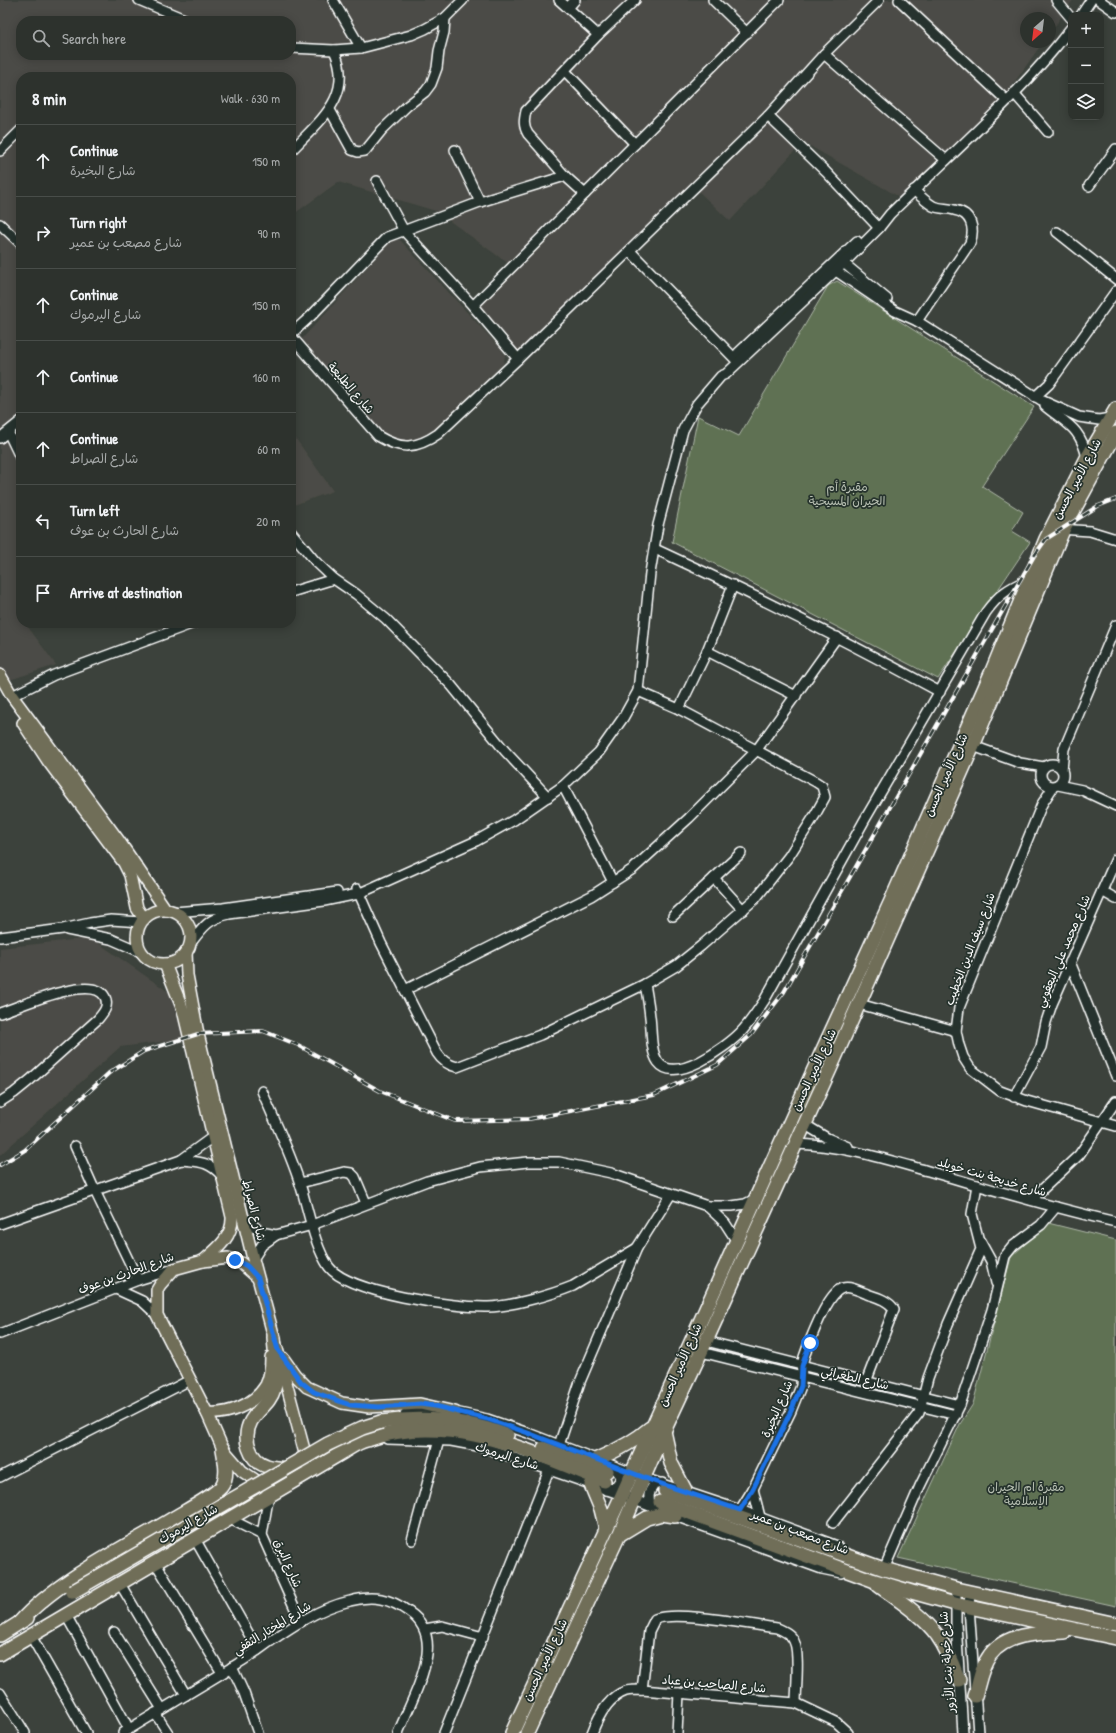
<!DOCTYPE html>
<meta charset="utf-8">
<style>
body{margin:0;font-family:"Patrick Hand","Playpen Sans Arabic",sans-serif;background:#393e39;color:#f1f3f6}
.controls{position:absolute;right:12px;top:12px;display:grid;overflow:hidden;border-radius:8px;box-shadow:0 2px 10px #0003}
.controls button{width:36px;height:36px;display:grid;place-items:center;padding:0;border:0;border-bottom:1px solid #484d49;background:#2d322d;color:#f1f3f6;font:20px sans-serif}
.compass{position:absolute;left:1020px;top:12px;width:36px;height:36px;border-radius:50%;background:#2d322d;box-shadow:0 2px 10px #0003;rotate:208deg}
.stop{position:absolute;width:12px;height:12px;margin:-9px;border:3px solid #1a73e8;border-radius:50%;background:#fff}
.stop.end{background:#1a73e8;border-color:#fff;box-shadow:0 1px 4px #0008}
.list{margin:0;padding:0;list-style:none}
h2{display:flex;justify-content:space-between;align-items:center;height:52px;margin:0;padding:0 16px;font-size:17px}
h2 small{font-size:13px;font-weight:400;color:#a7aaaa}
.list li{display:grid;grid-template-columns:26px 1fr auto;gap:12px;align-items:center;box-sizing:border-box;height:72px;padding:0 16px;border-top:1px solid #484d49}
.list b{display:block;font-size:15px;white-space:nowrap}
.list p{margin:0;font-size:13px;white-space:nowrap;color:#a7aaaa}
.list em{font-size:13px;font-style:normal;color:#a7aaaa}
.icon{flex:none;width:22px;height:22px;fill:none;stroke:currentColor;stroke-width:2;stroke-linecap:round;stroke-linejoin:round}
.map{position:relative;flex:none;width:1116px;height:1733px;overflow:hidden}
.search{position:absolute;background:#2d322d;box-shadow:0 2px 10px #0003;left:16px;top:16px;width:280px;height:44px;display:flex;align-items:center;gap:10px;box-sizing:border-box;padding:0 14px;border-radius:16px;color:#a7aaaa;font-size:15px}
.panel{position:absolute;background:#2d322d;box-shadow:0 2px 10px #0003;left:16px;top:72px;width:280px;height:556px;border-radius:16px}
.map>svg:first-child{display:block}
</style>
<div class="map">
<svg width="1116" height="1733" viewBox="0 0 1116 1733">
<rect width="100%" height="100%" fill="#3c423c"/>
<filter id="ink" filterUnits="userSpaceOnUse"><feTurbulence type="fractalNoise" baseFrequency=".025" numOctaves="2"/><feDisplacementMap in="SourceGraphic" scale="8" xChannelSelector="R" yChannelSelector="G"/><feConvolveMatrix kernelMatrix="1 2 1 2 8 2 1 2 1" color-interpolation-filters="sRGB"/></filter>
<g filter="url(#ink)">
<g fill="#4c4c46" fill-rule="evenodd">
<path d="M 0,0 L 1073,0 L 1050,33 L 1050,18 L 1026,18 L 1026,42 L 1043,42 L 1006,94 L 903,199 L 803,142 L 730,221 L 697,190 L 520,360 L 475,309 L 513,267 L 436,211 L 338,182 L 291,216 L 291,77 L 21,77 L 21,623 L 25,623 L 56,665 L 0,683 ZM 21,21 L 291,21 L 291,55 L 21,55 Z"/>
<path d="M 395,240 L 400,240 L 502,350 L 505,356 L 503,364 L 425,439 L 402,443 L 381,434 L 302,339 L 391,241 Z"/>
<path d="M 291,432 L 333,491 L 291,506 Z"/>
<path d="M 91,938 L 170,993 L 184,1039 L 120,1047 L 0,1155 L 0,948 Z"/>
</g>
<g fill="#5f7153" stroke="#afb8a9">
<path d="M 837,281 L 1034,407 L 982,486 L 1023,512 L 1012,531 L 1030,542 L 938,679 L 672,542 L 698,416 L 739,436 L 828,286 Z"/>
<path d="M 1048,1223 L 1116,1240 L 1116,1606 L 898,1558 L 960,1424 L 973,1404 L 1011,1257 Z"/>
</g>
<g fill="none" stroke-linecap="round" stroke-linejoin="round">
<defs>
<g id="minor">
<path d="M 139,0 L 189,21"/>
<path d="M 333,0 L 361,48"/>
<path d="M 559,0 L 598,35"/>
<path d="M 713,0 L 747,33"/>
<path d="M 899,0 L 1006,100"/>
<path d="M 1056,0 L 1071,18"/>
<path d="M 1099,0 L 1116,12"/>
<path d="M 568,8 L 575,0"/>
<path d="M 1081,15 L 1091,0"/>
<path d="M 291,48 L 334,50 L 361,48 L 411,35 L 425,29 L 445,18 L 463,0"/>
<path d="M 824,54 L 946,160"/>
<path d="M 565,71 L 635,144"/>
<path d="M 1014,93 L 1048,132"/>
<path d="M 330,110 L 352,150 L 358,152 L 365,151 L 382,130 L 407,106 L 425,92 L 431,84 L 437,68 L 439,51 L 444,32 L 445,18"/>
<path d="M 768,116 L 826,172 L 879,228"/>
<path d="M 455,150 L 480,202"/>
<path d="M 0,151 L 21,130"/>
<path d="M 291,151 C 319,121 355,96 334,50"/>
<path d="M 377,181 L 404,231 L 473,306 L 518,359"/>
<path d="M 1089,186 L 1116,149"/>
<path d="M 914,190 C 920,196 926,202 933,206 C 940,209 947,208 954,210 C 972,213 975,229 970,243 L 917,321"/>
<path d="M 585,194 L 565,176 L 528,134 C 523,126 524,120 526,111 L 598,35 L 635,0"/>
<path d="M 0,224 L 21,244"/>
<path d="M 1057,232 L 1116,279"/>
<path d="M 630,251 L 738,362"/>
<path d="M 840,260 L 887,299"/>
<path d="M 830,267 L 895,311 L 917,321 L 1041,400 L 1079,417 L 1099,420 L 1110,418"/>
<path d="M 473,306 L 779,0"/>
<path d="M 291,334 L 312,315 L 387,237 L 480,202 L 565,176"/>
<path d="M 291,336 L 378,436 C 401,450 416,449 438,434 L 518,359 L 768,116 L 824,54 L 879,0"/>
<path d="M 738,353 L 857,241"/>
<path d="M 1035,397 L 1049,384 L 1116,291"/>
<path d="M 1045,406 C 1067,424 1081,428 1087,458"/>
<path d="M 8,432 L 21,459"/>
<path d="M 0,438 L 21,421"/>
<path d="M 1059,529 L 1090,531 L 1116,539"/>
<path d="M 291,532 L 315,561 L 334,579 L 356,594 L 386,619 L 451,685 L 505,751 L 548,797"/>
<path d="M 655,549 C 751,593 846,641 940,692"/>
<path d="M 291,592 L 334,579"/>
<path d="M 707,651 L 796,696"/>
<path d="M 12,696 L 54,675 L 194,623"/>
<path d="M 679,709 L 707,651 L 733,585"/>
<path d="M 973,746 L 1020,763 L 1044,767"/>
<circle cx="1052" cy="775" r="11"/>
<path d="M 1062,770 L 1064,749 L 1116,625"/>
<path d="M 1058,785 L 1082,790 L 1116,806"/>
<path d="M 563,786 L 613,882"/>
<path d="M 1053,787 L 1042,804 L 959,1008 L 956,1031 L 959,1045 L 963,1057 L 970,1068 L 1000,1091 L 1027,1101 L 1116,1126"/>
<path d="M 714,878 L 743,910"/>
<path d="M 357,889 L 381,943 L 437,1053 C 442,1061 448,1065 457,1067 L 540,1035 L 645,984 L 676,966 L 701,946 L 756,898 L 789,856 L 815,815 L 825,797 L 822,786 L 816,782 L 679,709 L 638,691"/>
<path d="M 1102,891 L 1116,899"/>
<path d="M 174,912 L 223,908 L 337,892"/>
<path d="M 673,916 L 741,853"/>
<path d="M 67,930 L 111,939 L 141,952"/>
<path d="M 0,937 L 63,929 L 90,923 L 111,920 L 141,922"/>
<path d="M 190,944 C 203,927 208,919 229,914 L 324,901 L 358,894 L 476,841 L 514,820 L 563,786 L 599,752 L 623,718 L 638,691 L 650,573 L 658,525 L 683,430 L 697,404 L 721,376 L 726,374 L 844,263 L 879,228 L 890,214 C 950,155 1020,95 1071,28"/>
<path d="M 1070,962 L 1116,1076"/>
<path d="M 645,984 C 647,995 649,1006 650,1017 C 652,1031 650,1050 658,1062 C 675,1085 726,1047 740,1033 C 749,1024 756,1013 764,1001 L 864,821 L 986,612 C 999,594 1009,588 1029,579"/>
<path d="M 405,990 L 591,896 L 633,869 L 689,818 L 756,751 L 837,637"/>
<path d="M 859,1004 L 956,1031"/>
<path d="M 0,1013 C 19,1007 93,973 105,997 C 109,1006 104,1012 98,1019 L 30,1080 L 14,1093 L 0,1102"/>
<path d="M 262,1091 C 275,1122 290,1152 300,1184 C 308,1208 314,1246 329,1267 C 348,1293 455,1308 488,1307 C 512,1306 551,1295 573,1286 L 637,1248"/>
<path d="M 1014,1097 L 1041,1047 L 1046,1022 L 1052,1004 L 1116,859"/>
<path d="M 804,1124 L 827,1138 L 848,1147"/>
<path d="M 795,1144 C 840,1145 885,1159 928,1171 C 991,1189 1053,1208 1116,1222"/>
<path d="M 75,1146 L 95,1191 L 138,1280"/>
<path d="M 181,1160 C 199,1162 209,1161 222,1176"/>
<path d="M 300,1183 L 344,1172 L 351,1173 L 355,1177 L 366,1203"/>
<path d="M 1031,1200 L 1079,1155 L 1116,1101"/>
<path d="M 707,1206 L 725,1223 L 736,1240"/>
<path d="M 242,1216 L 261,1232 L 276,1235"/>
<path d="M 0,1224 L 181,1160 L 214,1136"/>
<path d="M 980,1241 L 991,1261 L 996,1283"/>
<path d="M 253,1259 L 262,1245 L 276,1235 L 312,1225 L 427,1181 L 480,1167 L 528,1162 L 559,1162 L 611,1173 L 707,1206 L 732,1206 L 745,1204 L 755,1199"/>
<path d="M 116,1289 L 142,1301 L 157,1315"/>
<path d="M 0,1334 L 138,1280 L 174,1269"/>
<path d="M 706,1341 L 960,1405"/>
<path d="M 701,1352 L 956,1415"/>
<path d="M 405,1414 L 430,1411 L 455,1412 L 487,1419 L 528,1433 L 653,1481 L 740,1510 L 837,1546"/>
<path d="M 387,1439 L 451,1441 L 483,1447 L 622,1495 L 675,1516 L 822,1569 L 841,1573"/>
<path d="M 559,1445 L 580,1382 L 637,1248 L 671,1194"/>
<path d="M 0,1477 L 190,1380"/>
<path d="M 753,1489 L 760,1517"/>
<path d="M 606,1490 L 615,1487 L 621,1479 L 620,1475 L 614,1467"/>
<path d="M 269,1494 L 262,1535 L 301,1622"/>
<path d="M 652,1507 C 647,1499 648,1492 654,1485 L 662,1483"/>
<path d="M 740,1510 L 753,1489 L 791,1411 L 801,1386 L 802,1366 L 804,1357 C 809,1343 828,1291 843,1288 C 850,1286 860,1291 867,1294 C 876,1297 888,1300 894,1309 L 866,1382"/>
<path d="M 228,1518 L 262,1535"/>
<path d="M 833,1523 L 919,1413 L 928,1378 L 948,1324 L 981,1249 L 972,1214 L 977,1185"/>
<path d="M 195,1539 L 258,1650"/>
<path d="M 412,1540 L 439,1440"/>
<path d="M 155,1562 L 222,1673"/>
<path d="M 884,1569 L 920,1486 L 960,1405 L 992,1310 L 1005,1256 L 1013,1246 L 1041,1225 L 1056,1207"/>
<path d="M 119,1582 L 186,1695"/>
<path d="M 956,1589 L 956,1624 L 963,1733"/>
<path d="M 970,1592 L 969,1607 L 978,1733"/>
<path d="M 66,1615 L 129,1729"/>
<path d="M 425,1629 L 442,1626 L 483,1637"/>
<path d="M 114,1632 L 162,1709"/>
<path d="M 31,1636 L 86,1733"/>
<path d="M 232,1667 L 244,1693 L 258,1733"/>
<path d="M 642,1690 L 649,1631 L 655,1619 C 678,1610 750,1625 777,1628 C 784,1631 791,1634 794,1641 C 800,1652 796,1690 796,1703"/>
<path d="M 0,1693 L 25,1733"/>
<path d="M 155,1713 L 168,1733"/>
<path d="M 123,1733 C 162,1709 202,1686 242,1661 C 275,1639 310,1610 350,1601 C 373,1595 390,1598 409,1612 C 424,1622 429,1636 427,1654 C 424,1679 408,1709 398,1733"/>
<path d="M 444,1733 L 549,1470"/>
<path d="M 592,1733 C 598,1717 608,1697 626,1691 C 631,1690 637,1690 642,1690 L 796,1703 L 836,1722 L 848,1733"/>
<path d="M 677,1733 L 679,1693"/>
</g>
<g id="major">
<path d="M 0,675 L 12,696 L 119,841 L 166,910"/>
<path d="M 23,723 L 48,761 L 124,863 L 130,875 L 137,908 L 144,919"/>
<circle cx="164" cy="937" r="27"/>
<path d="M 186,952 L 187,975 L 198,1034 L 253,1259 L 310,1472"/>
<path d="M 165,964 L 183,1010 L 232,1217 C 233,1237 217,1249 203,1261"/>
<path d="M 257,1277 L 241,1263 L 228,1258 L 203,1261 L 174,1269 L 160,1285 L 157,1290 L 157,1315 L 207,1413 L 223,1449 L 242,1471 L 273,1492"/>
<path d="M 283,1358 L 295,1375 L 307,1387 L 342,1403 L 369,1407 L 420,1404 L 455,1412"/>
<path d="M 207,1413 C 228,1415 254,1405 266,1385 C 270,1377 271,1367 271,1357"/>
</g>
<g id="highway">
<path d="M 274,1337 C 275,1354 279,1372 274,1389 C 270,1403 258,1409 251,1421 C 242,1437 249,1461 267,1466 C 273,1468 280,1468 286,1469"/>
<path d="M 381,1422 C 423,1416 467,1420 507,1435"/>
<path d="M 664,1431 L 671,1463 L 685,1490"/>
<path d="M 544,1448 L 607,1471"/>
<path d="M 597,1459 C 616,1451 634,1442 650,1428"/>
<path d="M 591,1485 L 601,1509 L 606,1529"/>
<path d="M 665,1491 L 884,1569 L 956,1589 L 1116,1624"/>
<path d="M 660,1502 L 872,1580 L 915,1593 L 955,1604 L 1116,1638"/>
<path d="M 619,1535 L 647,1518 L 662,1514 L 675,1516"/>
<path d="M 878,1585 C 898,1600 922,1615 937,1635 C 947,1649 953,1664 959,1680"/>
<path d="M 20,1622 C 56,1581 124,1548 172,1519 C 185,1511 211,1498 221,1487 C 229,1477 225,1461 223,1449"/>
<path d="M 0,1635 L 27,1618"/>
<path d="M 0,1654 L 343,1452 C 350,1448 358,1442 367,1440 C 450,1411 528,1451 604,1481"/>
<path d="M 975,1696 C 979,1683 981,1667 990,1655 C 1006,1633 1039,1633 1064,1632"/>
<path d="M 512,1733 L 622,1495 L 820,1056 L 891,901 L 992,671 L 1046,539 L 1087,458 L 1116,409"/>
<path d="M 527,1733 L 619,1535 L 664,1431 L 701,1352 L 830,1069 L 973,746 L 1064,528 L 1116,433"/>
</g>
</defs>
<use href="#minor" stroke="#fff" stroke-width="12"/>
<use href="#major" stroke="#fff" stroke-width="14"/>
<use href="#highway" stroke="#fff" stroke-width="16"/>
<use href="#minor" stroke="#26332d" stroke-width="9"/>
<use href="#major" stroke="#706e59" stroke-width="11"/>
<use href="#highway" stroke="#706e59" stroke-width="13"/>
<defs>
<path id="rail" d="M 0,1165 L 25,1150 L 109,1073 L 144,1051 L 198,1034 L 263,1031 L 298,1045 L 380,1091 L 455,1121 L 529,1119 L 654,1095 L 717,1065 L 751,1035 L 784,992 L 1034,556 L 1046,539 L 1098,506 L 1116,499"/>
</defs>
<use href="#rail" stroke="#fff" stroke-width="4"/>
<use href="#rail" stroke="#26332d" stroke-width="2.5" stroke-dasharray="8" stroke-linecap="butt"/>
<defs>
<path id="highway-bridge" d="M 72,1592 L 328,1444 L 362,1428 L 381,1422"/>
</defs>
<use href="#highway-bridge" stroke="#fff" stroke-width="16" stroke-linecap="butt"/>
<use href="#highway-bridge" stroke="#706e59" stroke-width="13"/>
</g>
</g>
<g fill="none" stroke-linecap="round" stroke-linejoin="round" filter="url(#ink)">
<path stroke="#1a73e8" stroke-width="5" d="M 235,1260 L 247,1266 L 258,1278 L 278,1350 L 301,1382 L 314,1392 L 350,1405 L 379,1407 L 420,1404 L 435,1406 L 487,1419 L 528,1433 L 653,1481 L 740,1510 L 753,1489 L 791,1411 L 801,1386 L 802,1366 L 810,1343"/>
</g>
<g text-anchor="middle" stroke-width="3.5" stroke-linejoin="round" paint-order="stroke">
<g font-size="12" fill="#fff" stroke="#26332d">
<text transform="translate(351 388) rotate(49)" y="4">شارع الطليعة</text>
<text transform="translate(1077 479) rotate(-62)" y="4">شارع الأمير الحسن</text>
<text transform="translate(946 775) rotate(-66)" y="4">شارع الأمير الحسن</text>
<text transform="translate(970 949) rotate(-69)" y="4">شارع سيف الدين الخطيب</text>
<text transform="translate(1063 951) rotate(-67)" y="4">شارع محمد علي اليعقوبي</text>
<text transform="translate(814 1070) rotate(-65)" y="4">شارع الأمير الحسن</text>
<text transform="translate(992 1177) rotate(16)" y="4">شارع خديجة بنت خويلد</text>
<text transform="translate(254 1210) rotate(76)" y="4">شارع الصراط</text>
<text transform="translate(126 1273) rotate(-20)" y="4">شارع الحارث بن عوف</text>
<text transform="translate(680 1365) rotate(-66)" y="4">شارع الأمير الحسن</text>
<text transform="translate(855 1378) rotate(13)" y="4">شارع الطغرائي</text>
<text transform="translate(777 1409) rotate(-67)" y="4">شارع البخيرة</text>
<text transform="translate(507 1456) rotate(18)" y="4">شارع اليرموك</text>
<text transform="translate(188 1524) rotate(-30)" y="4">شارع اليرموك</text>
<text transform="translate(800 1532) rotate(21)" y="4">شارع مصعب بن عمير</text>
<text transform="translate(288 1563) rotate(66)" y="4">شارع البرق</text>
<text transform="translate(272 1628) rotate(-32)" y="4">شارع المختار الثقفي</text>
<text transform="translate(545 1660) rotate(-65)" y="4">شارع الأمير الحسن</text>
<text transform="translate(947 1662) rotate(-94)" y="4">شارع خولة بنت الأزور</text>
<text transform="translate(714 1684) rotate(5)" y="4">شارع الصاحب بن عباد</text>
</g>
<g font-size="12" fill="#b7bfb2" stroke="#26332d">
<text x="847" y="491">مقبرة أم<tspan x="847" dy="14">الحيران المسيحية</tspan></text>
<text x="1026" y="1491">مقبرة ام الحيران<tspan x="1026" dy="14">الإسلامية</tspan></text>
</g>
</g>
</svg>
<div class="controls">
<button>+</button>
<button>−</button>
<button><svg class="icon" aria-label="layers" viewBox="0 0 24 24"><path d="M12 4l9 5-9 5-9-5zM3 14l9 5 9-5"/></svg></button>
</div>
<svg class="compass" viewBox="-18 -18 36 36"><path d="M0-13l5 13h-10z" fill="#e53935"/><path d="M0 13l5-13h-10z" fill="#a7aaaa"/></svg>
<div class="stop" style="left:810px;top:1343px"></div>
<div class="stop end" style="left:235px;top:1260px"></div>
<div class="search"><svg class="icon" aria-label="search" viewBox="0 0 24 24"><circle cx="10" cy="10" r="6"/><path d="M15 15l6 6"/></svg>Search here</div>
<section class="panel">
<h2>8 min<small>Walk · 630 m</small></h2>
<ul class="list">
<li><svg class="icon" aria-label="ahead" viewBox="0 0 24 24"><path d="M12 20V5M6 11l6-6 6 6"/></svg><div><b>Continue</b><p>شارع البخيرة</p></div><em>150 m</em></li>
<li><svg class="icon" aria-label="right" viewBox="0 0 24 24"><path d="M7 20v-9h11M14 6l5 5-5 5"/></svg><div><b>Turn right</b><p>شارع مصعب بن عمير</p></div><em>90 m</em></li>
<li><svg class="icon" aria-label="ahead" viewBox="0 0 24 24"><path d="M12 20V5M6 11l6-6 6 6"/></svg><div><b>Continue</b><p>شارع اليرموك</p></div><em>150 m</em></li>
<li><svg class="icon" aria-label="ahead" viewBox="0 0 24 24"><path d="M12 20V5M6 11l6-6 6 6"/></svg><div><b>Continue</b></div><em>160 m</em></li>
<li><svg class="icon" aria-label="ahead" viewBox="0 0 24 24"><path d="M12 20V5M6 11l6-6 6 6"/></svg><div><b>Continue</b><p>شارع الصراط</p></div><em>60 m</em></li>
<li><svg class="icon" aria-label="left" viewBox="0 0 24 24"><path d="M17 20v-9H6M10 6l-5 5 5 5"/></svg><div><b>Turn left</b><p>شارع الحارث بن عوف</p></div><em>20 m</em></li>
<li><svg class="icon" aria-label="arrive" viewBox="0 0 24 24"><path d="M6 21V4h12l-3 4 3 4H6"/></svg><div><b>Arrive at destination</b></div></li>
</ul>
</section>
</div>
